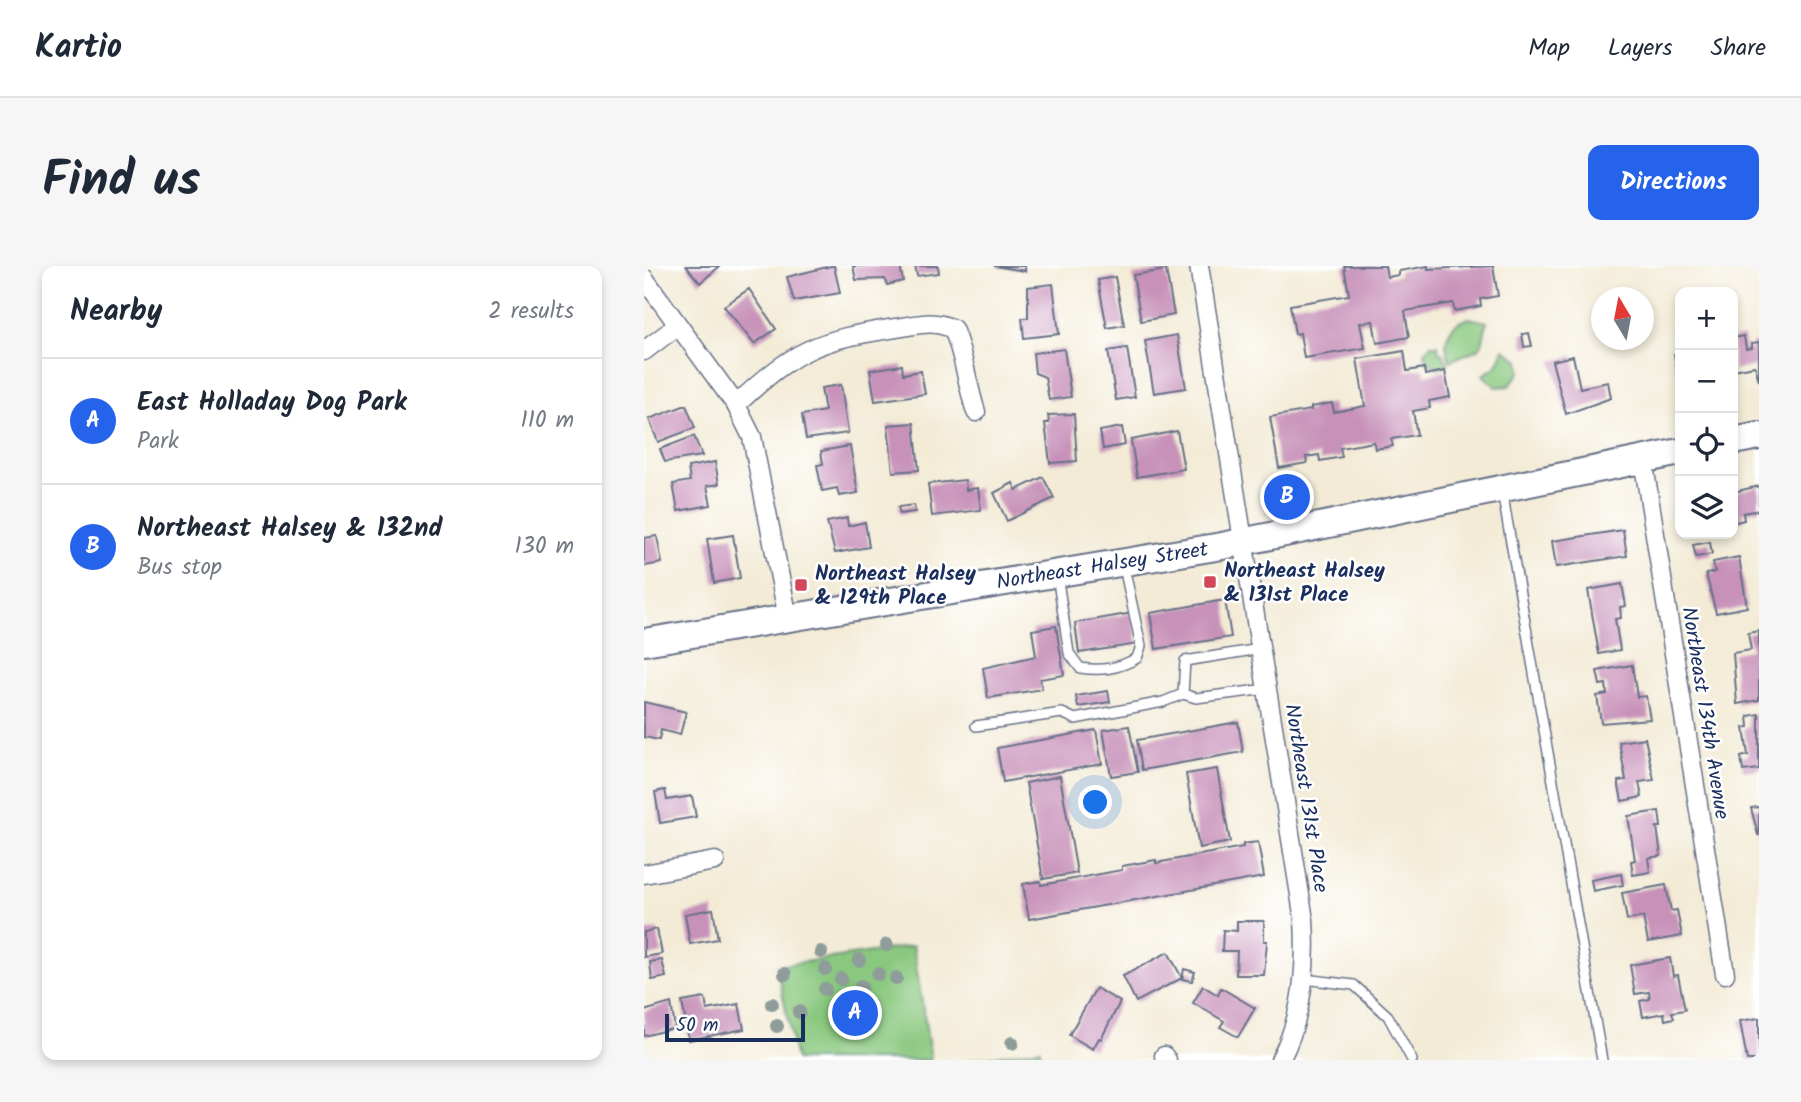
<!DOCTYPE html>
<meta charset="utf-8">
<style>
body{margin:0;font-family:Kalam,sans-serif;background:#f6f6f7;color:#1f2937}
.controls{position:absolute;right:21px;top:21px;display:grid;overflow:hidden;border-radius:14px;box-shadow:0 4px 10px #0003}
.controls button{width:63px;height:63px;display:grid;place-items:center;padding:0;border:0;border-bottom:2px solid #e0e1e3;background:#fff;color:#1f2937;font:35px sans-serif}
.compass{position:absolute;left:947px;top:21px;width:63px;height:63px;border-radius:50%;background:#fff;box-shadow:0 4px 10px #0003;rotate:350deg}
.scale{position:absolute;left:21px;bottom:18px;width:140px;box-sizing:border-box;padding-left:7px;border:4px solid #1b2f5e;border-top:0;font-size:19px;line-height:24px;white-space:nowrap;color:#1b2f5e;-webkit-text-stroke:5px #fff;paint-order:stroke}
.you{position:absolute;left:452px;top:537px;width:24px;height:24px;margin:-18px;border:5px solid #fff;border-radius:50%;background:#1a73e8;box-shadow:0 0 0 10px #1a73e833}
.badge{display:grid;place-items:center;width:46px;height:46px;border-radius:50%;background:#2563eb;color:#fff;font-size:23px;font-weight:700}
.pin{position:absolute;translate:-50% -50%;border:4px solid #fff;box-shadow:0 2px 7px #0006}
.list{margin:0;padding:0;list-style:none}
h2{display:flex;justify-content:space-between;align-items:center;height:91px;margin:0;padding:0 28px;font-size:30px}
h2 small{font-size:23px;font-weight:400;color:#747a83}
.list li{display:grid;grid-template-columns:46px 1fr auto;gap:21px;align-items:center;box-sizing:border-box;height:126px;padding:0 28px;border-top:2px solid #e0e1e3}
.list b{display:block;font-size:26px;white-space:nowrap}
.list p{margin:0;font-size:23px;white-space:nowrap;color:#747a83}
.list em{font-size:23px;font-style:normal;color:#747a83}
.icon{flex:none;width:38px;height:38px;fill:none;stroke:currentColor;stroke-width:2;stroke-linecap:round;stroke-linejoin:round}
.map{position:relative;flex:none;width:1115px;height:794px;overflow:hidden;border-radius:14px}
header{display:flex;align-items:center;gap:42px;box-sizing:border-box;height:98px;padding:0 35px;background:#fff;border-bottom:2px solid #e0e1e3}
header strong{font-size:33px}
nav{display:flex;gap:38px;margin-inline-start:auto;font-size:24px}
.intro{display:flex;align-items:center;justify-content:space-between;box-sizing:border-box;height:168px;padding:0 42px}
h1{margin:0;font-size:49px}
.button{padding:18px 32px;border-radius:14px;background:#2563eb;color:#fff;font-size:24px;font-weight:700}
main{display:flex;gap:42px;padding:0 42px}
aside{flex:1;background:#fff;border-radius:14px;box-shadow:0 4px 10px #0003}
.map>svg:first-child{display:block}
</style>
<header>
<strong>Kartio</strong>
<nav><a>Map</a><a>Layers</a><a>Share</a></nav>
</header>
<div class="intro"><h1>Find us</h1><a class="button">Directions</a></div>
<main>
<aside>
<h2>Nearby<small>2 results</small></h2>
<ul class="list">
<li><span class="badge">A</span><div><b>East Holladay Dog Park</b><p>Park</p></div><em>110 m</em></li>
<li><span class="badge">B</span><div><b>Northeast Halsey &amp; 132nd</b><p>Bus stop</p></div><em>130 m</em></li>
</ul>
</aside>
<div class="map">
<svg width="1115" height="794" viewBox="0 0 1115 794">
<rect width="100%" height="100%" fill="#fff"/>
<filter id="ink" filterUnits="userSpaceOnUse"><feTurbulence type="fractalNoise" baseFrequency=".0143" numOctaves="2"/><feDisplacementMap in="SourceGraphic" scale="14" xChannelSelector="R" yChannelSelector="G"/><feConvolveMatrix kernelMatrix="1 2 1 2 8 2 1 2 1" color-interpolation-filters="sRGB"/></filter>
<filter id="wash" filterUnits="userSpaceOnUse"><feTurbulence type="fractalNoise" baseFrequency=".00686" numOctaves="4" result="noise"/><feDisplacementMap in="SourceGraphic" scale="28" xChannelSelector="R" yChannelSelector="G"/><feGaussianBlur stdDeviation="1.57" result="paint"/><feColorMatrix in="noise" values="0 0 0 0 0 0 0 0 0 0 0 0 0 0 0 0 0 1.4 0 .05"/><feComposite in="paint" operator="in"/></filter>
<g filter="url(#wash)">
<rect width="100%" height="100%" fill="#f3ebd6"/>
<g fill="#89c87e" stroke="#527c6e" stroke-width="2">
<path d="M 825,52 L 843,56 L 838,78 L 834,83 L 806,95 C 797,75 804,58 825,52 Z"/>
<path d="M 787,79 L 794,79 L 795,87 L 798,87 L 804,98 L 795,102 L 784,97 L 781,87 Z"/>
<path d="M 860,83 L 875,94 L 876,106 L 865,120 L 852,121 L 839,109 L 853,100 Z"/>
<path d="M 269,680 L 287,794 L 152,794 L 133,700 Z"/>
<path d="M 396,783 L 397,794 L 327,794 Z"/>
</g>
<g id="blocks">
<g fill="#c791b9">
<path d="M 42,0 L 76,0 L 56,17 Z"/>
<path d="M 187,0 L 190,0 L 196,27 L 150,35 L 143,11 Z"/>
<path d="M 209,0 L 256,0 L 259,15 L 243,19 L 241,13 L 212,14 Z"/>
<path d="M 271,0 L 294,0 L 295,7 L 273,10 Z"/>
<path d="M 350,0 L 381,0 L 381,5 Z"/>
<path d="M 700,0 L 741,0 L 743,11 L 755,9 L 755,5 L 784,0 L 784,3 L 849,0 L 854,30 L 836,33 L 837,40 L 810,45 L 809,37 L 761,45 L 765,71 L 733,77 L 729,55 L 716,57 L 721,82 L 660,92 L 656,67 L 651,68 L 646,39 L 705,29 Z"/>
<path d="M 522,4 L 530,49 L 497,55 L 489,9 Z"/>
<path d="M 471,11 L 480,59 L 463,62 L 454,14 Z"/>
<path d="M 409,18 L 415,68 L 380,72 L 378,52 L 384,52 L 384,21 Z"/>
<path d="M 105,23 L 132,63 L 110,78 L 80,40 Z"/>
<path d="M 885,67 L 888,80 L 880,81 L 878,68 Z"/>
<path d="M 533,69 L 542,122 L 510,127 L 501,75 Z"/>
<path d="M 1100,70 L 1102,83 L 1108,82 L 1108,77 L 1115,76 L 1115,115 L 1111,100 L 1089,104 L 1089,72 Z"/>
<path d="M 483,82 L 491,131 L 472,134 L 464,85 Z"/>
<path d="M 420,83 L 427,131 L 405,134 L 401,111 L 391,107 L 389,87 Z"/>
<path d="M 760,85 L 763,105 L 780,102 L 781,109 L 801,105 L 806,131 L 785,135 L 786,142 L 769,145 L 773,169 L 747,173 L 749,180 L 731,183 L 730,176 L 696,182 L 698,191 L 676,195 L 675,189 L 662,191 L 663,197 L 635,202 L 626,151 L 667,144 L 667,141 L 688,137 L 690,146 L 721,140 L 713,93 Z"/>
<path d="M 1036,87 L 1036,111 L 1034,112 L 1030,88 Z"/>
<path d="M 929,90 L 936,122 L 964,116 L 967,132 L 922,148 L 908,95 Z"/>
<path d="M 258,99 L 259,108 L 277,105 L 281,128 L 231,135 L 226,104 Z"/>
<path d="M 197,119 L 204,167 L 162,173 L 158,149 L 181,145 L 177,122 Z"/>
<path d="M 42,139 L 51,162 L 14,176 L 5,153 Z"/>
<path d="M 430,148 L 433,195 L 406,197 L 401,157 L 405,157 L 404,149 Z"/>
<path d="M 270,157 L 275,204 L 249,206 L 244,159 Z"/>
<path d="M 478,161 L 481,179 L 459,183 L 456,165 Z"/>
<path d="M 533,165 L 540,203 L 493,211 L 487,174 Z"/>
<path d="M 50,170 L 58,190 L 21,196 L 16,183 Z"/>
<path d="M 206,180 L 214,227 L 195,230 L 193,222 L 178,225 L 173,199 L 179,198 L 177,185 Z"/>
<path d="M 71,196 L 75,218 L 63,220 L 67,239 L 34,245 L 29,218 L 46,215 L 44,201 Z"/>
<path d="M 399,211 L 410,232 L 363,255 L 350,227 L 369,217 L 372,224 Z"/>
<path d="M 321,214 L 322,224 L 334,222 L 337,244 L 288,250 L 284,218 Z"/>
<path d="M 1115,220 L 1115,244 L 1099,247 L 1100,254 L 1089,257 L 1089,226 Z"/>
<path d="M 270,239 L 271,246 L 256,248 L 254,241 Z"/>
<path d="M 203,252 L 204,260 L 221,256 L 225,281 L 191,287 L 183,256 Z"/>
<path d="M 979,264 L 983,290 L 912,301 L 908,275 Z"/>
<path d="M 89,269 L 96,312 L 70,317 L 63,273 Z"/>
<path d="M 13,270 L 18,297 L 0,300 L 0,272 Z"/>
<path d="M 1066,276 L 1068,288 L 1052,291 L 1049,279 Z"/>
<path d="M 1095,291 L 1103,341 L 1072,347 L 1062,308 L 1071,306 L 1069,296 Z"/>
<path d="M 978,318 L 982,340 L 976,341 L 977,352 L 971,353 L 976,384 L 955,388 L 944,324 Z"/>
<path d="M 581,334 L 587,371 L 512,383 L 506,347 Z"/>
<path d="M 489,347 L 494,378 L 435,387 L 431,357 Z"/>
<path d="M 412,360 L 420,409 L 396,413 L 398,423 L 344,432 L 339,402 L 392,390 L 388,364 Z"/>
<path d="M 1115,365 L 1115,434 L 1093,438 L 1089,387 L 1107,384 L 1104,367 Z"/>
<path d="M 988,399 L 993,431 L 1002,430 L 1006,453 L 957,457 L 953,430 L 963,428 L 962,418 L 956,419 L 953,405 Z"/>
<path d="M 464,425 L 466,436 L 434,441 L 432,430 Z"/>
<path d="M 0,436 L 42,446 L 36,469 L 17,464 L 15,474 L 0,471 Z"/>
<path d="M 1115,448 L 1115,503 L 1099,505 L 1097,491 L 1104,489 L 1100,462 L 1105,461 L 1104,450 Z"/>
<path d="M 594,456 L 599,486 L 498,504 L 493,474 Z"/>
<path d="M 485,460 L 494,506 L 467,510 L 459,464 Z"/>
<path d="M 452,464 L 458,498 L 359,516 L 353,482 Z"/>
<path d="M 1001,472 L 1010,514 L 995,516 L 998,531 L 978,535 L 974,515 L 982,514 L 975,476 Z"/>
<path d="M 573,503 L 586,576 L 555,582 L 542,508 Z"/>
<path d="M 416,510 L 433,607 L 399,613 L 382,517 Z"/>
<path d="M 21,524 L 23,534 L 48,530 L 52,551 L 16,557 L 11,526 Z"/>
<path d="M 1115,541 L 1115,569 L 1114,569 L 1107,542 Z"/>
<path d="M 1015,545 L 1017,561 L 1013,561 L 1017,590 L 1004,592 L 1006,606 L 989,609 L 987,595 L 991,594 L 984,550 Z"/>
<path d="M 614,576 L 620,611 L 385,653 L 379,618 L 396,615 L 397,619 L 478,604 L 478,600 L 512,594 L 512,597 L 599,581 L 599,578 Z"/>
<path d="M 977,608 L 979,619 L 949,625 L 947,614 Z"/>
<path d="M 1022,619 L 1027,645 L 1033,644 L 1038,670 L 1004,676 L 999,651 L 983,654 L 978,627 Z"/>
<path d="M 69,643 L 74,673 L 46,678 L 41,648 Z"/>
<path d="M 593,655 L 620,655 L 620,675 L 623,675 L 620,709 L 592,709 L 593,685 L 578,685 L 579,664 L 593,665 Z"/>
<path d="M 13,663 L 18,688 L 0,691 L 0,666 Z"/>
<path d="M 524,686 L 538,712 L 492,736 L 479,710 Z"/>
<path d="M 1026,692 L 1029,710 L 1034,709 L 1041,744 L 1028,746 L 1030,752 L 1021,754 L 1020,747 L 999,751 L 996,735 L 1006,733 L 1005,726 L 991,728 L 986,699 Z"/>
<path d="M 18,694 L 22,711 L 8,714 L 6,696 Z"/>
<path d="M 540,703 L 551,706 L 548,715 L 538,713 Z"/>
<path d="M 559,720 L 574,729 L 577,722 L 611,742 L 594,771 L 576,761 L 580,755 L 549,737 Z"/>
<path d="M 452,722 L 476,736 L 457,773 L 455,772 L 449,783 L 425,769 Z"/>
<path d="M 61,732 L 63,744 L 95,738 L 100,763 L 45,774 L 38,736 Z"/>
<path d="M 27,737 L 31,762 L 0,770 L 0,745 Z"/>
<path d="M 1115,752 L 1115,794 L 1103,794 L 1096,755 Z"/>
</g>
</g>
</g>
<g filter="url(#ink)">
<use href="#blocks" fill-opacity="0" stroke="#677188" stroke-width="2"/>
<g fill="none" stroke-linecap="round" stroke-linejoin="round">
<defs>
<g id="lane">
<path d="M 858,225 L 958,794"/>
<path d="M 413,309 L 425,387 L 436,402 C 457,405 474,403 493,392 L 497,380 L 480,301"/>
<path d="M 616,383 L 541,395 L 539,428 L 552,432 L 623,423"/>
<path d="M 332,460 L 418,447 L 431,453 L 519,436 L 539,428"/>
<path d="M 660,713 L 710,719 L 744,750 L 768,794"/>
</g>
<g id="street">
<path d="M 555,0 L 660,654 C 663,702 659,751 636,794"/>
<path d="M 0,12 L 92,139 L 108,171 L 144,352"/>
<path d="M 0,85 L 33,60"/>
<path d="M 92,139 C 150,84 172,74 252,62 C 274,59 288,53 309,63 C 320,89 323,118 332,146"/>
<path d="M 999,193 L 1081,708"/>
<path d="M 0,608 L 71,595"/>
<path d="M 520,790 L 523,794"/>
</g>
<g id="secondary">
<path d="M 1089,175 L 1115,170"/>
<path d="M 0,376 L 578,280 L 1036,186"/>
</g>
</defs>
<use href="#lane" stroke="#677188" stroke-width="12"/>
<use href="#street" stroke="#677188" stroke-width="21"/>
<use href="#secondary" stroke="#677188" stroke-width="30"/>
<use href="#lane" stroke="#fff" stroke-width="9"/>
<use href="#street" stroke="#fff" stroke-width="18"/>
<use href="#secondary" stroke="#fff" stroke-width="26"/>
</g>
<g fill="#8e9d9a">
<circle cx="243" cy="679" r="7"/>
<circle cx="177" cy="686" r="7"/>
<circle cx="215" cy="694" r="7"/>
<circle cx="181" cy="703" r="7"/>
<circle cx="141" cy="708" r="7"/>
<circle cx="234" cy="708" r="7"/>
<circle cx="252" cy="712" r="7"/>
<circle cx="197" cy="713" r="7"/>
<circle cx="217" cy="720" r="7"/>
<circle cx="181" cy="723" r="7"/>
<circle cx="128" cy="738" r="7"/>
<circle cx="155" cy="746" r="7"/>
<circle cx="133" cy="760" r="7"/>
<circle cx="368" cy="777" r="7"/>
</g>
</g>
<g fill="#d1495b" stroke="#fff" stroke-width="2.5">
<rect x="559" y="309" width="14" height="14" rx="3.5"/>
<rect x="150" y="312" width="14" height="14" rx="3.5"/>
</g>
<g text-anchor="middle" stroke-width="5" stroke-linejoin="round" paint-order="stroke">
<g font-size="21" fill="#1b2f5e" stroke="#fff">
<text transform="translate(458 299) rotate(-9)" y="7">Northeast Halsey Street</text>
<text transform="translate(1062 447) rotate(81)" y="7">Northeast 134th Avenue</text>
<text transform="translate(663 532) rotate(81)" y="7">Northeast 131st Place</text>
</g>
<g font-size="21" font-weight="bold" fill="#1b2f5e" stroke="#fff" text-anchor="start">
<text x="580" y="311">Northeast Halsey<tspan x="580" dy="24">&amp; 131st Place</tspan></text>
<text x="171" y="314">Northeast Halsey<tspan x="171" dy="24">&amp; 129th Place</tspan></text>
</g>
</g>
</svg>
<div class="controls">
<button>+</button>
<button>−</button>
<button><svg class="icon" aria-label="locate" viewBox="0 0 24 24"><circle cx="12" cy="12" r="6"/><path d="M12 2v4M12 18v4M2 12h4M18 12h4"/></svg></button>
<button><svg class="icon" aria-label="layers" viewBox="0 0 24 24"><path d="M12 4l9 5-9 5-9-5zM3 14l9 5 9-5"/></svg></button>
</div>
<svg class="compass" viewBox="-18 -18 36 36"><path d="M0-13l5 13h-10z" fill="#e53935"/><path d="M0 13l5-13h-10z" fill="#747a83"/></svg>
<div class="scale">50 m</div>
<div class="you"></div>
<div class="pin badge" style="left:211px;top:747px">A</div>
<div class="pin badge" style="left:643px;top:231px">B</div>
</div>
</main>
